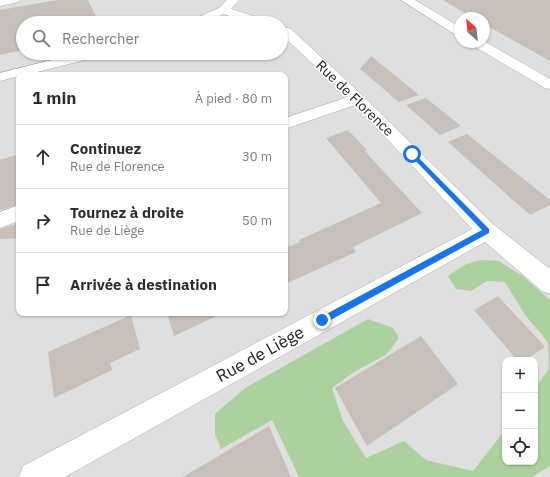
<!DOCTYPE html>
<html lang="fr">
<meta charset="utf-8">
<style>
body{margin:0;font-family:"IBM Plex Sans",sans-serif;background:#f7f7f7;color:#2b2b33}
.controls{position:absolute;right:12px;bottom:12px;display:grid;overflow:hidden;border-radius:8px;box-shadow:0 1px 3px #0004}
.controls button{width:36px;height:36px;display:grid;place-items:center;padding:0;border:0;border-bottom:1px solid #e1e1e2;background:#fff;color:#2b2b33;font:20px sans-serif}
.compass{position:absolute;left:454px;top:12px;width:36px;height:36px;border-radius:50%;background:#fff;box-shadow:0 1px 3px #0004;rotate:333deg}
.stop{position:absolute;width:12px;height:12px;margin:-9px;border:3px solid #1a73e8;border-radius:50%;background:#fff}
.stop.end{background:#1a73e8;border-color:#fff;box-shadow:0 1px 4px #0008}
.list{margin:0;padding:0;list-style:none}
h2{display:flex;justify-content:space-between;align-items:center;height:52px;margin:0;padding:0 16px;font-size:17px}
h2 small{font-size:13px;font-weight:400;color:#7c7c81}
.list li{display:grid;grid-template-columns:26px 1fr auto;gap:12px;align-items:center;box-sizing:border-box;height:64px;padding:0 16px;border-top:1px solid #e1e1e2}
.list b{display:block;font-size:15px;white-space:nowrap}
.list p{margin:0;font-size:13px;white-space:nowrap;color:#7c7c81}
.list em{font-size:13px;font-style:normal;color:#7c7c81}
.icon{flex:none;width:22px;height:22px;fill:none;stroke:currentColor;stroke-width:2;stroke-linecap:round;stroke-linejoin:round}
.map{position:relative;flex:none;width:550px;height:477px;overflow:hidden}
.search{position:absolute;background:#fff;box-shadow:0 1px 3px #0004;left:16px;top:16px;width:272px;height:44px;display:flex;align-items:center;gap:10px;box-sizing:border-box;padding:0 14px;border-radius:22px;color:#7c7c81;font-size:15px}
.panel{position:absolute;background:#fff;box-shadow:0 1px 3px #0004;left:16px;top:72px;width:272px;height:244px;border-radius:8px}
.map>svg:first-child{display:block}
</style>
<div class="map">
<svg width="550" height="477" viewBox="0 0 550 477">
<rect width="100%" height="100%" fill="#f2efe9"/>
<path fill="#e0dfdf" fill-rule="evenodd" d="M 0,0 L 550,0 L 550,477 L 0,477 ZM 460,18 L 484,18 L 484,42 L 460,42 ZM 23,23 L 281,23 L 281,53 L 23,53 ZM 19,75 L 285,75 L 285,313 L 19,313 ZM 505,360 L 535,360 L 535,462 L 505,462 Z"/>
<path fill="#add19e" d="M 480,260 L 499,261 L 524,277 L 550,300 L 550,466 L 532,477 L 299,477 L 272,420 L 221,449 L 215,434 L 215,414 L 245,388 L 368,319 L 393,328 L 399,338 L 387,354 L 354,372 L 332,388 L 343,421 L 366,458 L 404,441 L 426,460 L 473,471 L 505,430 L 505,462 L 535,462 L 535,389 L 549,368 L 548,342 L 525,315 L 505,282 L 487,281 L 471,291 L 456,289 L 448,276 L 464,265 Z"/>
<g fill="#c7bfb8">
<path d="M 57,0 L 88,0 L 99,23 L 23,23 L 23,50 L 0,55 L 0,10 Z"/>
<path d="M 443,0 L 550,0 L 550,61 L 484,24 L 484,18 L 473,18 Z"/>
<path d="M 371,56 L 419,95 L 399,102 L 360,69 Z"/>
<path d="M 426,98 L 461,126 L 440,135 L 406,105 Z"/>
<path d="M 348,130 L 367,150 L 365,151 L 371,158 L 422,213 L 353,247 L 356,252 L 285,284 L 285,248 L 300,242 L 299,240 L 381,203 L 326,138 Z"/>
<path d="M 467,134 L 550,200 L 550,205 L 530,215 L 448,142 Z"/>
<path d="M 19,154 L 19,204 L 0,210 L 0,160 Z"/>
<path d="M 19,223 L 19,238 L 0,239 L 0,229 Z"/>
<path d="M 498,296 L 545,347 L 525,360 L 517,360 L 474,310 Z"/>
<path d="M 167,313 L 223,313 L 174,336 Z"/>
<path d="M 131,315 L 140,349 L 110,363 L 112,370 L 54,398 L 48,352 Z"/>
<path d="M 421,336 L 458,384 L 367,446 L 335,388 Z"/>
<path d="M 269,426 L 291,477 L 183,477 Z"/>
</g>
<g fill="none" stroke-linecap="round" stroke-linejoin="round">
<defs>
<g id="minor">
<path d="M 0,0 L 21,0 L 19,2 L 0,6 Z"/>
<path d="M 227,0 L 239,0 L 231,9 L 266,20 L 268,23 L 250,23 L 224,14 L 205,23 L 190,23 L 192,20 L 219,8 Z"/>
<path d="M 401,0 L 415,0 L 460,27 L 460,36 L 456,35 Z"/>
<path d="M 281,26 L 291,29 L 363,96 L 494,225 L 550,269 L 550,294 L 542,291 L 485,242 L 65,477 L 19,477 L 23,466 L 472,229 L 355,105 L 285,129 L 285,118 L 348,97 L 281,34 Z"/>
<path d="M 484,41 L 550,79 L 550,89 L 545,88 L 472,45 L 471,42 L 484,42 Z"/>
<path d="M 80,53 L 103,53 L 101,56 L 25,75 L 19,75 L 19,76 L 0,81 L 0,73 Z"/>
<path d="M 19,205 L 19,221 L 0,228 L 0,212 Z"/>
</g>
</defs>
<use href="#minor" stroke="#a9a9a9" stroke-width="1"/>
<use href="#minor" fill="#fff" fill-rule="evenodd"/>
</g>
<path fill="#1a73e8" d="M 410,153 L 414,153 L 489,229 L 489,233 L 325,323 L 319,323 L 319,318 L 482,230 L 410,155 Z"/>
<g text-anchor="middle" stroke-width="3" stroke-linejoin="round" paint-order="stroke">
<g font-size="14" fill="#222" stroke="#fff">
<text transform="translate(355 98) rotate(44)" y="5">Rue de Florence</text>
</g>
<g font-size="17" fill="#222" stroke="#fff">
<text transform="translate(260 354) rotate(-29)" y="6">Rue de Liège</text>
</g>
</g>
</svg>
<div class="controls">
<button>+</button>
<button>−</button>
<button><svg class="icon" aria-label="locate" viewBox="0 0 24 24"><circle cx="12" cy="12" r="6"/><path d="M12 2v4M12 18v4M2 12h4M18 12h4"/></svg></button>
</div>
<svg class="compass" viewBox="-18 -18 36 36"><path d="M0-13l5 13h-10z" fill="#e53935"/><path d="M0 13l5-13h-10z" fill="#7c7c81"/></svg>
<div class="stop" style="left:412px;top:154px"></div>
<div class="stop end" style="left:322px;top:320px"></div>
<div class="search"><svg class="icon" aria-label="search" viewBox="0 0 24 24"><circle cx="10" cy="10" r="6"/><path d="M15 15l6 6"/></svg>Rechercher</div>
<section class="panel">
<h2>1 min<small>À pied · 80 m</small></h2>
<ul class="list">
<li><svg class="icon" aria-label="ahead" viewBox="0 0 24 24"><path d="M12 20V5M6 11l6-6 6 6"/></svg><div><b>Continuez</b><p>Rue de Florence</p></div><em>30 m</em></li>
<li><svg class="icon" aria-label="right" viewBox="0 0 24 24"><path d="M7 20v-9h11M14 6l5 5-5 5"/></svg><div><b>Tournez à droite</b><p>Rue de Liège</p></div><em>50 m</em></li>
<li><svg class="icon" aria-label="arrive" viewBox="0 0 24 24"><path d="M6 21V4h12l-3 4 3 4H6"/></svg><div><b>Arrivée à destination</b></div></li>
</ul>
</section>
</div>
